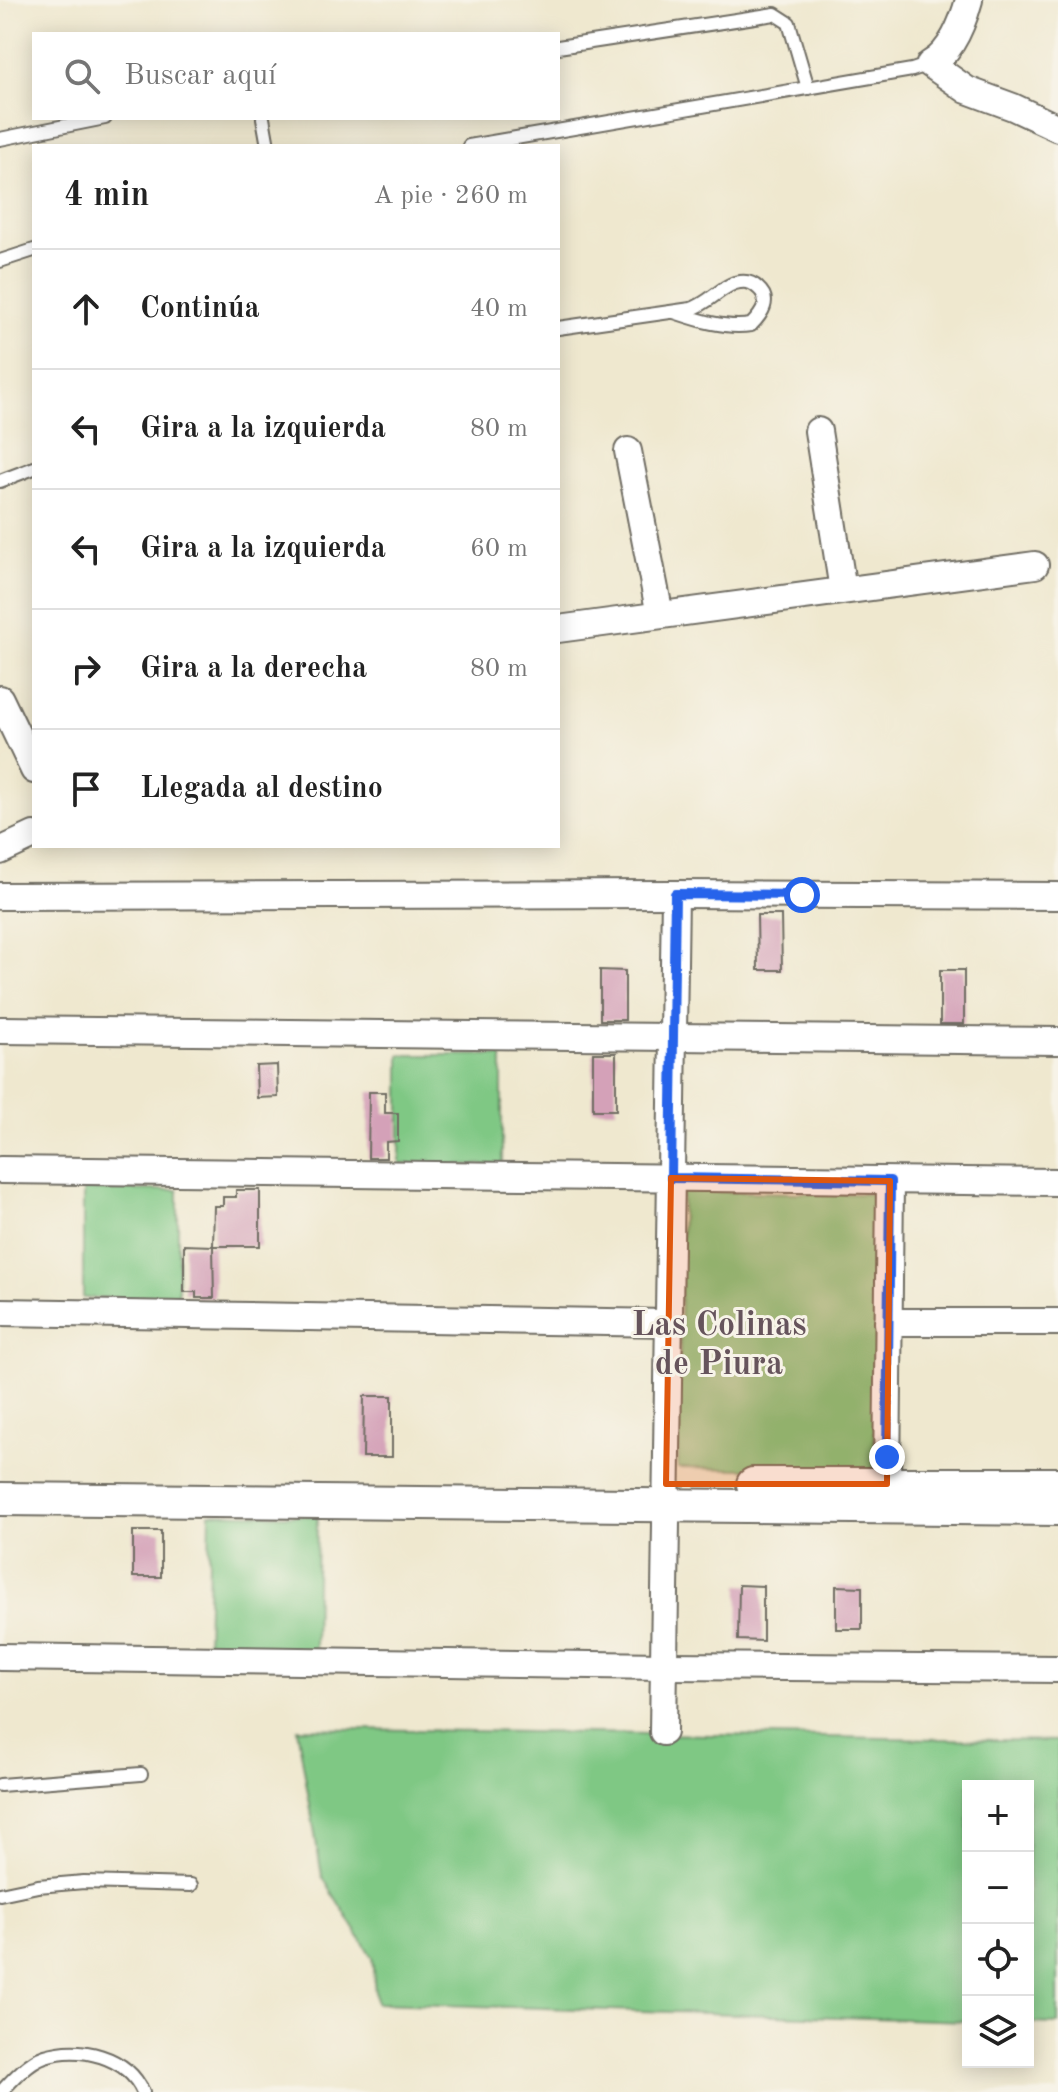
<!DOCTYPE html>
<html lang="es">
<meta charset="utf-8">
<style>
body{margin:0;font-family:"Old Standard TT",serif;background:#f2f2f2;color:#222}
.controls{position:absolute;right:24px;bottom:24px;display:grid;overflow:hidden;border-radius:0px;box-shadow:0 4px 20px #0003}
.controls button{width:72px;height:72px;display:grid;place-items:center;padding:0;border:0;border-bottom:2px solid #e0e0e0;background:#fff;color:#222;font:40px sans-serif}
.stop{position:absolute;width:24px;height:24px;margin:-18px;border:6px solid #2563eb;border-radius:50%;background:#fff}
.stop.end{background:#2563eb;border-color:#fff;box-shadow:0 2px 8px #0008}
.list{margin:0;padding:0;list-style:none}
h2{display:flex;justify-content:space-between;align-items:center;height:104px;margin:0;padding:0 32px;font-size:34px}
h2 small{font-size:26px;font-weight:400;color:#767676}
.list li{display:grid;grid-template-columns:52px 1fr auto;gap:24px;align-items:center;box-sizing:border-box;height:120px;padding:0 32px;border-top:2px solid #e0e0e0}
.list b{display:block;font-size:30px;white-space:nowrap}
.list em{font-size:26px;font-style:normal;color:#767676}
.icon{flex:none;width:44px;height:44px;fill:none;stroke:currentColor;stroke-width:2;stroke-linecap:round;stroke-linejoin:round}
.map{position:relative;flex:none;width:1058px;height:2092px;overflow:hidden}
.search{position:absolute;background:#fff;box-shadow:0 4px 20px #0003;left:32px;top:32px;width:528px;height:88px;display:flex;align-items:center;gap:20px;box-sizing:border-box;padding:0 28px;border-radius:0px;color:#767676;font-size:30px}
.panel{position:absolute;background:#fff;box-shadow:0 4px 20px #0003;left:32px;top:144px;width:528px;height:704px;border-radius:0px}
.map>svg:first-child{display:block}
</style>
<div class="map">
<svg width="1058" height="2092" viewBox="0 0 1058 2092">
<rect width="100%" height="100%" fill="#f7f3e8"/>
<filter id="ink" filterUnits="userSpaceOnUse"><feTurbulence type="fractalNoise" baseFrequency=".0125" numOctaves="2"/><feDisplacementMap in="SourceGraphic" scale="16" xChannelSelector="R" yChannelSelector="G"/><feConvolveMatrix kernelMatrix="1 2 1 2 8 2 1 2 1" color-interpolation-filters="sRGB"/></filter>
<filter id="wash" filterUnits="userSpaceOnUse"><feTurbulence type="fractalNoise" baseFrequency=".006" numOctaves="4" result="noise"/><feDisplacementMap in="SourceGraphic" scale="32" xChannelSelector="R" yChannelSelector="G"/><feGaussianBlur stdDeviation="1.8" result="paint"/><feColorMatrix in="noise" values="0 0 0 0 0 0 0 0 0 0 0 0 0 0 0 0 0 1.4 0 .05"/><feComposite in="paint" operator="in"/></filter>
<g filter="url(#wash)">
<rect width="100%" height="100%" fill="#efe8cf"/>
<g fill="#7fc884" stroke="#557a58" stroke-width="2">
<path d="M 400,1055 L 502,1055 L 502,1165 L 400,1164 Z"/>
<rect x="83" y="1190" width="95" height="108"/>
<path d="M 682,1191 L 878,1194 L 874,1471 L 678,1468 Z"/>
<path d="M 210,1513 L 317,1516 L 315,1651 L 207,1648 Z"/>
<path d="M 297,1728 L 1058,1741 L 1058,2024 L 1028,2023 L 1028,1786 L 968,1786 L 968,2021 L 376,2003 L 372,1957 L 322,1876 Z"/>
</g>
<g id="blocks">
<g fill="#d4a1b8">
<path d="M 757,915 L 781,915 L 782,970 L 758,970 Z"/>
<path d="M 600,970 L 625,971 L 625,1020 L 600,1020 Z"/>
<rect x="940" y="970" width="24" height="54"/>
<rect x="593" y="1053" width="23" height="57"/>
<path d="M 277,1065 L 278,1097 L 257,1098 L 256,1066 Z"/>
<path d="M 369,1092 L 385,1092 L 385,1113 L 398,1113 L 398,1141 L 386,1142 L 386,1158 L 368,1158 Z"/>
<path d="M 236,1190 L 260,1190 L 260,1246 L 213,1246 L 214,1298 L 196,1298 L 196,1292 L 184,1292 L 184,1245 L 213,1246 L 214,1206 L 223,1206 L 223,1197 L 236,1197 Z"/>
<path d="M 364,1396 L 392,1396 L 392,1457 L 363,1457 Z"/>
<rect x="133" y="1531" width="28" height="46"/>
<path d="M 739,1585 L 763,1586 L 763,1641 L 738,1640 Z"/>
<path d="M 836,1586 L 862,1587 L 862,1629 L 836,1629 Z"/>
</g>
</g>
</g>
<g filter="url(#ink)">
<use href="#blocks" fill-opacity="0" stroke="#706d64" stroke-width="2"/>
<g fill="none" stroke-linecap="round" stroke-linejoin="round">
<defs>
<g id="service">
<path d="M 558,47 L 775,14 L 789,23 L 808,88"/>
<path d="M 263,118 L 268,146"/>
<path d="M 0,139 L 105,118"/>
<path d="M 469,146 L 912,70 L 930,64"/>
<path d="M 0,261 L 34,250"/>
<path d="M 558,328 L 691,309 C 709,304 724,283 740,282 C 747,281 753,283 758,288 C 772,300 762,314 751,325 C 725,329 698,320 674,312"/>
<path d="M 0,481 L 34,468"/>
<path d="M 0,1785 L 141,1774"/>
<path d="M 0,1894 L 38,1886 L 84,1882 L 191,1885"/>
<path d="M 1,2092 C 12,2080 29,2061 45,2056 C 80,2045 127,2056 143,2092"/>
</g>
<g id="minor">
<path d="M 969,0 C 963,22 951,53 930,64 L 967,90 L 1013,107 L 1058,128"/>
<path d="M 818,431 L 843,590"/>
<path d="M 628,451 L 660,615"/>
<path d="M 558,629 L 1035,565"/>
<path d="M 0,699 L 34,770"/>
<path d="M 0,851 L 34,835"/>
<path d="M 0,896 L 675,894 L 1058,896"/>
<path d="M 0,1030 L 1058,1041"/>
<path d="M 0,1170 L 1058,1182"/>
<path d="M 0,1312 L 669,1323"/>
<path d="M 888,1322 L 1058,1322"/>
<path d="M 887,1484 L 890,1181"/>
<path d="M 0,1657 L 664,1666 L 1058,1669"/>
<path d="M 663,1732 L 675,894"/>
</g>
<g id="tertiary">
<path d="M 753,1484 L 1058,1484"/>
<path d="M 0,1499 L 1058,1509"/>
</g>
</defs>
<use href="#service" stroke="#706d64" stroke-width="16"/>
<use href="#minor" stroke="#706d64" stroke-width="30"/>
<use href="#tertiary" stroke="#706d64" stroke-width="36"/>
<use href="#service" stroke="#fff" stroke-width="12"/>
<use href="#minor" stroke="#fff" stroke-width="26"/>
<use href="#tertiary" stroke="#fff" stroke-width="32"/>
</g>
</g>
<g fill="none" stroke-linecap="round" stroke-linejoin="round" filter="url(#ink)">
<path stroke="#2563eb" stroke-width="10" d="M 802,895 L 675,894 L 671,1178 L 890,1181 L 887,1457"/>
</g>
<path fill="#df570e" fill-opacity="0.2" stroke="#df570e" stroke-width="6" stroke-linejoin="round" d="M 671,1178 L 890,1181 L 887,1484 L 666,1484 Z"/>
<g text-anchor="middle" stroke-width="6" stroke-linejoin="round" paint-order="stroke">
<g font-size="34" font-weight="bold" fill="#66545c" stroke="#f7f3e8">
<text x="719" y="1335">Las Colinas<tspan x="719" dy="39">de Piura</tspan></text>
</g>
</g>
</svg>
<div class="controls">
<button>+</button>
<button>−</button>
<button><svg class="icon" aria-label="locate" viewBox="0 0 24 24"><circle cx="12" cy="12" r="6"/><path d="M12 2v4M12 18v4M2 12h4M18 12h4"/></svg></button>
<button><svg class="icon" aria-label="layers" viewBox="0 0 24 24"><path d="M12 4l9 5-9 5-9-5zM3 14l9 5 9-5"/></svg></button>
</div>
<div class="stop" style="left:802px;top:895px"></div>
<div class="stop end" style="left:887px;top:1457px"></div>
<div class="search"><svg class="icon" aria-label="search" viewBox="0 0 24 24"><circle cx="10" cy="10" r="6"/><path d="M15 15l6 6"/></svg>Buscar aquí</div>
<section class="panel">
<h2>4 min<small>A pie · 260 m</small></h2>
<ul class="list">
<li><svg class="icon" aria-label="ahead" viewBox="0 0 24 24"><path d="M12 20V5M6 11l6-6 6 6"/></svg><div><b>Continúa</b></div><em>40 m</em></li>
<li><svg class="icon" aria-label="left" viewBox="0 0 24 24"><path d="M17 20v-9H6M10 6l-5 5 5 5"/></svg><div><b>Gira a la izquierda</b></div><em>80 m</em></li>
<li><svg class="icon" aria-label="left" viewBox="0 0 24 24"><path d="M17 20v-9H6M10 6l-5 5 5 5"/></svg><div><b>Gira a la izquierda</b></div><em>60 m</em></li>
<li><svg class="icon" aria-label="right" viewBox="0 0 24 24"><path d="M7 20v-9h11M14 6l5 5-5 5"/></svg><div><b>Gira a la derecha</b></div><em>80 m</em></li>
<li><svg class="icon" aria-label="arrive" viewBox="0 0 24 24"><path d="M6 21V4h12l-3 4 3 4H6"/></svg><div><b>Llegada al destino</b></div></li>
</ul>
</section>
</div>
